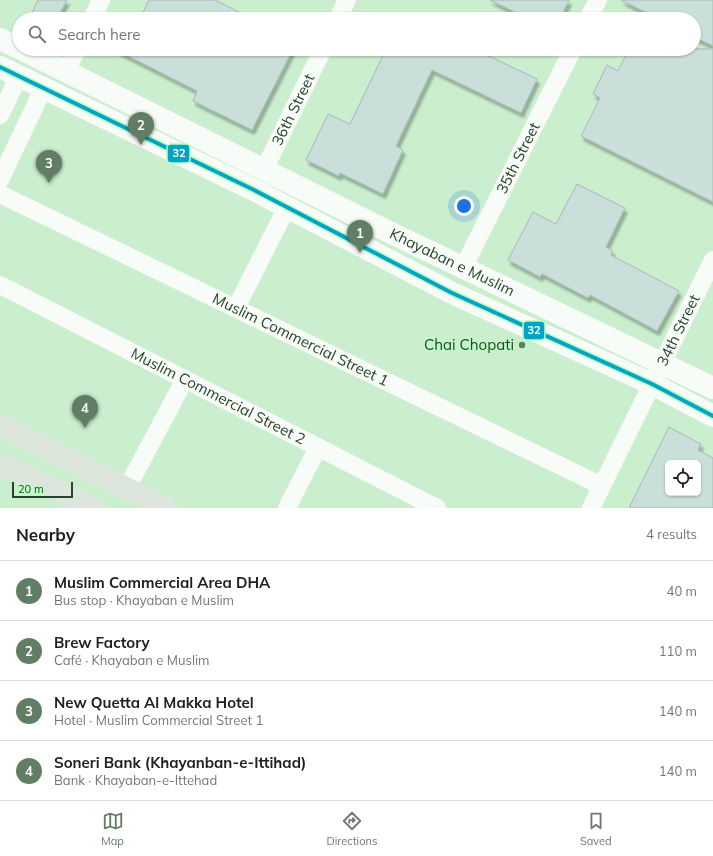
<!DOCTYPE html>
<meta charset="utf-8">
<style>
body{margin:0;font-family:Mulish,sans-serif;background:#f6f6f6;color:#202124}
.controls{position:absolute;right:12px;bottom:12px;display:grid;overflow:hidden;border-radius:6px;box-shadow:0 1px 3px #0004}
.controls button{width:36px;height:36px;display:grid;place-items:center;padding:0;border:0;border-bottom:1px solid #e0e0e0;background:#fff;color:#202124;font:20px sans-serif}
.scale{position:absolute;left:12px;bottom:10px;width:61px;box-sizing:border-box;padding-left:4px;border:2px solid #28422b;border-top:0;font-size:11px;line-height:14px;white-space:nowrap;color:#28422b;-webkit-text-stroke:3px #bbfdc3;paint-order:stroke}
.you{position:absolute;left:464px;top:206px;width:14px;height:14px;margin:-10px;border:3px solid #fff;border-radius:50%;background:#1a73e8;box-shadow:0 0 0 6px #1a73e833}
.badge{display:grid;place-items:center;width:26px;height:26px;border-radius:50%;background:#617e64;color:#fff;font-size:13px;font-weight:700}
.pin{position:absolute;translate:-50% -33px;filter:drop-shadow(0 1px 2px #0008)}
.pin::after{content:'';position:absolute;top:21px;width:14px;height:12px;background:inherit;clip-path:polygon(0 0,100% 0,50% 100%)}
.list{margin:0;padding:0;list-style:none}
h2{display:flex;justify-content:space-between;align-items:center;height:52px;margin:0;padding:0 16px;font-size:17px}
h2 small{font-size:13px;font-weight:400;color:#757577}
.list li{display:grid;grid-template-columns:26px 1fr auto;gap:12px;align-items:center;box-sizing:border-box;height:60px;padding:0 16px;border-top:1px solid #e0e0e0}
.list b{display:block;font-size:15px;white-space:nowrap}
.list p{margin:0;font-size:13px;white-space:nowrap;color:#757577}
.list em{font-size:13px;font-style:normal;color:#757577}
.icon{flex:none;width:22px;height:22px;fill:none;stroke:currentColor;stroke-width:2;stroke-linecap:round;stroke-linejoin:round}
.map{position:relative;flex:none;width:713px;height:508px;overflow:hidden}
.search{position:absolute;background:#fff;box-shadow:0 1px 3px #0004;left:12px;right:12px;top:12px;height:44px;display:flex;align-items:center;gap:10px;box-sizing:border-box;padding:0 14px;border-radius:22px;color:#757577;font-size:15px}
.sheet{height:292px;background:#fff}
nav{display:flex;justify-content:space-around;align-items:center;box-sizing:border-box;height:56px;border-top:1px solid #e0e0e0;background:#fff;font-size:11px;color:#757577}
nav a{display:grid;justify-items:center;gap:2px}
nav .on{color:#617e64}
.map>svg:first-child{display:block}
</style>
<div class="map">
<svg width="713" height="508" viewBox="0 0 713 508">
<defs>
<filter id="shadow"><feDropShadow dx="2.5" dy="4.5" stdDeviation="1" flood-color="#0004"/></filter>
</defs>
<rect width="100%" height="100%" fill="#caeece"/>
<g fill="#cbdfda" stroke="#a5b9b7" fill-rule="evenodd" filter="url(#shadow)">
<path d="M 38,0 L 67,0 L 57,19 L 29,19 Z"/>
<path d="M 149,0 L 215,0 L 253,19 L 140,19 Z"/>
<path d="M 490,0 L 569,0 L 560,19 L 529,19 Z"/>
<path d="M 621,0 L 713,0 L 713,46 L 694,37 L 694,19 L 659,19 Z"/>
<path d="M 399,13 L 412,19 L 396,19 Z"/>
<path d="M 114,49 L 293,49 L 252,130 L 193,101 L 197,91 Z"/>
<path d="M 386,49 L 474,49 L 537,79 L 521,113 L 432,70 L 396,146 L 403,150 L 383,194 L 340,173 L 339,176 L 306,160 L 328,114 L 350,124 Z"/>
<path d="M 629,49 L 713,49 L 713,202 L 581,136 L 600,98 L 593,94 L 607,65 L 618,71 Z"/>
<path d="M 577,184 L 625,208 L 606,247 L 613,251 L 611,255 L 679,291 L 657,331 L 590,295 L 588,298 L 542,274 L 540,277 L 508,260 L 533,212 L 556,224 Z"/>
<path d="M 669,427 L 701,444 L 698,450 L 713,458 L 713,508 L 629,508 ZM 668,463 L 698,463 L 698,493 L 668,493 Z"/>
</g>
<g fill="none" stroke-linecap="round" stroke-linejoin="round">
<g stroke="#f7fcf8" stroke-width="18">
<path d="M 92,19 L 101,0"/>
<path d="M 338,19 L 347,0"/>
<path d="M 588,19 L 598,0"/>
<path d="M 66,71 L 77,49"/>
<path d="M 0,115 L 19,76"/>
<path id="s1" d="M 264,170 L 323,49"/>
<path d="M 0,180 L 44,87"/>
<path id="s2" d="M 0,194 L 602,486"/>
<path id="s3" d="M 463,268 L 573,49"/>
<path id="s4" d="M 0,285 L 437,508"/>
<path d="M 236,308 L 287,207"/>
<path d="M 127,488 L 185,379"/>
<path d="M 287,508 L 318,447"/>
<path id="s5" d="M 591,508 L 713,260"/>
</g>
<g stroke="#f7fcf8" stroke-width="22">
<path d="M 0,39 L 19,48"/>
<path id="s6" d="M 21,49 L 383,229 L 713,388"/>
<path d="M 0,67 L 254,190 L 452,293 L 652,384 L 713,416"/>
</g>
<g stroke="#dce6dd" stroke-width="22">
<path d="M 0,425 L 166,508"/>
<path d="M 0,464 L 95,508"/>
</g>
<defs>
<path id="bus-1" d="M 0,67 L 254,190 L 452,293 L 652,384 L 713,416"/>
</defs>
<use href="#bus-1" stroke="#bbfdc3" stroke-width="7"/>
<use href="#bus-1" stroke="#02a4c6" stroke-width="4"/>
</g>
<circle fill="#617e64" stroke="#bbfdc3" stroke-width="1.5" cx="522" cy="345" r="4"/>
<g text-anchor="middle" stroke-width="3" stroke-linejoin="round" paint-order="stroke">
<g font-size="15" fill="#28422b" stroke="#bbfdc3">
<text dy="5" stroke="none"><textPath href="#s1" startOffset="67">36th Street</textPath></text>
<text dy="5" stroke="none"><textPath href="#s3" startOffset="123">35th Street</textPath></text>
<text dy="5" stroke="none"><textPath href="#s6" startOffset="481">Khayaban e Muslim</textPath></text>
<text dy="5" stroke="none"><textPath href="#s5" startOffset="198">34th Street</textPath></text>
<text dy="5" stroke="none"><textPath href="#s2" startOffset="334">Muslim Commercial Street 1</textPath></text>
<text dy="5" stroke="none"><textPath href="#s4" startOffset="245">Muslim Commercial Street 2</textPath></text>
</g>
<g font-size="15" fill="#28422b" stroke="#bbfdc3" text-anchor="end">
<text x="514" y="350">Chai Chopati</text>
</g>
</g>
<g stroke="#bbfdc3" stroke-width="1.5">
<rect x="167" y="144" width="23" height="19" rx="4" fill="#02a4c6"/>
<rect x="523" y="321" width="22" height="19" rx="4" fill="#02a4c6"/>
</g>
<g font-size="11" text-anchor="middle" font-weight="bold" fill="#fff">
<text x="179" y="157">32</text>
<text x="534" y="334">32</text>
</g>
</svg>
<div class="controls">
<button><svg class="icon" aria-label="locate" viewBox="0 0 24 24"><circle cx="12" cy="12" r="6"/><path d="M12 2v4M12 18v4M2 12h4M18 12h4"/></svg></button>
</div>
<div class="scale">20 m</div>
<div class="you"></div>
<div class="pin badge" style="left:360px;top:253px">1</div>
<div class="pin badge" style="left:141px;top:145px">2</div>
<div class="pin badge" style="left:49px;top:183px">3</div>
<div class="pin badge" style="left:85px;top:428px">4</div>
<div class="search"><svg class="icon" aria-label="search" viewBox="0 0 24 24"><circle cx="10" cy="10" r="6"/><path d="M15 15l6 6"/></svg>Search here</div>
</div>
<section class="sheet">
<h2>Nearby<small>4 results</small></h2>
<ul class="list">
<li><span class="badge">1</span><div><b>Muslim Commercial Area DHA</b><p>Bus stop · Khayaban e Muslim</p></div><em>40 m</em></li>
<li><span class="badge">2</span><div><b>Brew Factory</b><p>Café · Khayaban e Muslim</p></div><em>110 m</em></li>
<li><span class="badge">3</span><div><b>New Quetta Al Makka Hotel</b><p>Hotel · Muslim Commercial Street 1</p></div><em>140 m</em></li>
<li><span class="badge">4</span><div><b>Soneri Bank (Khayanban-e-Ittihad)</b><p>Bank · Khayaban-e-Ittehad</p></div><em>140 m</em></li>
</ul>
</section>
<nav>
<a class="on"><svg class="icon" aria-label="map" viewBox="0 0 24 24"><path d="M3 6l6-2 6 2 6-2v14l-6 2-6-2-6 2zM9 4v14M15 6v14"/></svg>Map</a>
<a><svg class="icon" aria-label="directions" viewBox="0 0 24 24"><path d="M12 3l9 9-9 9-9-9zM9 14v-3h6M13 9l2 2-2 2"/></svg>Directions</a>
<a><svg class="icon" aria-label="saved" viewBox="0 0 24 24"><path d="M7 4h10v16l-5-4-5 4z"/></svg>Saved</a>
</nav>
